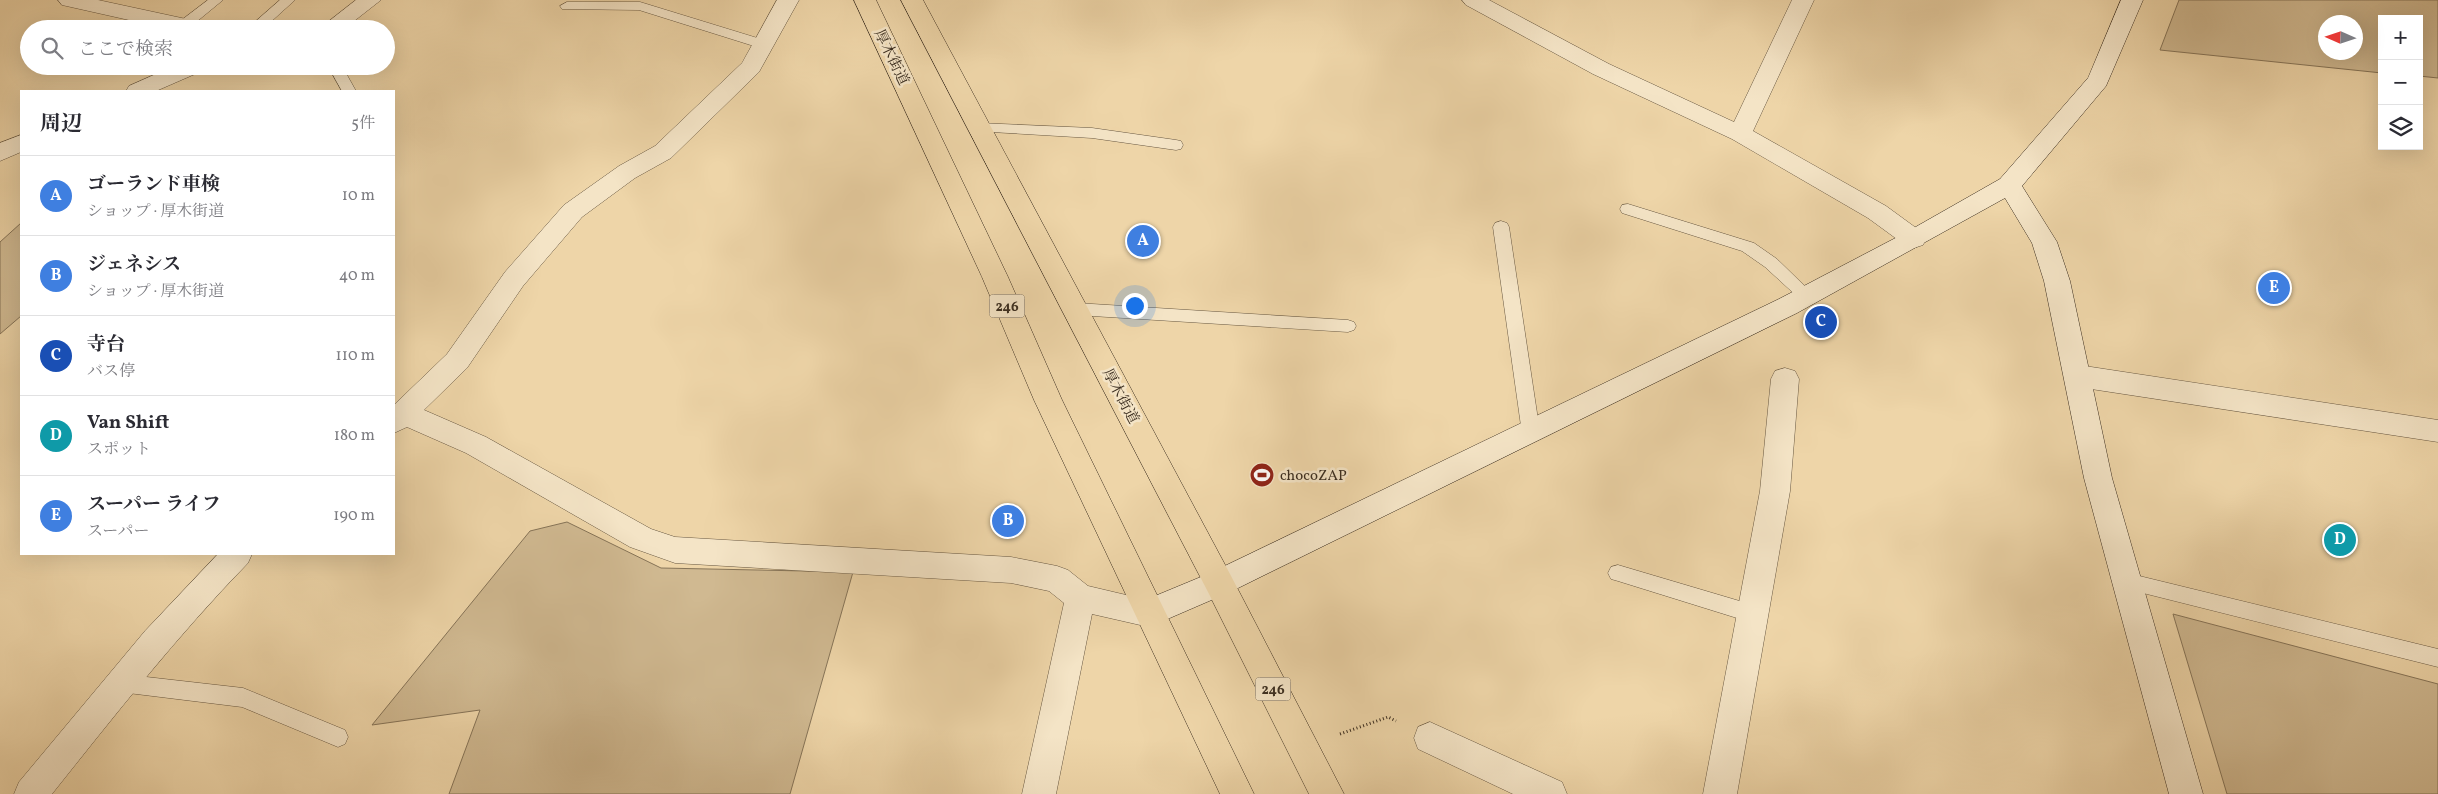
<!DOCTYPE html>
<html lang="ja">
<meta charset="utf-8">
<style>
body{margin:0;font-family:Vollkorn,"Noto Serif JP",serif;background:#f7f7f7;color:#2b2b33}
.controls{position:absolute;right:15px;top:15px;display:grid;overflow:hidden;border-radius:0px;box-shadow:0 5px 20px #0002}
.controls button{width:45px;height:45px;display:grid;place-items:center;padding:0;border:0;border-bottom:1px solid #e1e1e2;background:#fff;color:#2b2b33;font:25px sans-serif}
.compass{position:absolute;left:2318px;top:15px;width:45px;height:45px;border-radius:50%;background:#fff;box-shadow:0 5px 20px #0002;rotate:273deg}
.you{position:absolute;left:1134px;top:305px;width:18px;height:18px;margin:-12px;border:4px solid #fff;border-radius:50%;background:#1a73e8;box-shadow:0 0 0 8px #1a73e833}
.badge{display:grid;place-items:center;width:32px;height:32px;border-radius:50%;background:#8f2418;color:#fff;font-size:16px;font-weight:700}
.pin{position:absolute;translate:-50% -50%;border:2px solid #fff;box-shadow:0 1px 5px #0006}
.list{margin:0;padding:0;list-style:none}
h2{display:flex;justify-content:space-between;align-items:center;height:65px;margin:0;padding:0 20px;font-size:21px}
h2 small{font-size:16px;font-weight:400;color:#7c7c81}
.list li{display:grid;grid-template-columns:32px 1fr auto;gap:15px;align-items:center;box-sizing:border-box;height:80px;padding:0 20px;border-top:1px solid #e1e1e2}
.list b{display:block;font-size:19px;white-space:nowrap}
.list p{margin:0;font-size:16px;white-space:nowrap;color:#7c7c81}
.list em{font-size:16px;font-style:normal;color:#7c7c81}
.icon{flex:none;width:28px;height:28px;fill:none;stroke:currentColor;stroke-width:2;stroke-linecap:round;stroke-linejoin:round}
.map{position:relative;flex:none;width:2438px;height:794px;overflow:hidden}
.search{position:absolute;background:#fff;box-shadow:0 5px 20px #0002;left:20px;top:20px;width:375px;height:55px;display:flex;align-items:center;gap:12px;box-sizing:border-box;padding:0 18px;border-radius:28px;color:#7c7c81;font-size:19px}
.panel{position:absolute;background:#fff;box-shadow:0 5px 20px #0002;left:20px;top:90px;width:375px;height:465px;border-radius:0px}
.map>svg:first-child{display:block}
</style>
<div class="map">
<svg width="2438" height="794" viewBox="0 0 2438 794">
<rect width="100%" height="100%" fill="#eed5a8"/>
<filter id="stains"><feTurbulence type="fractalNoise" baseFrequency=".004" numOctaves="4"/><feColorMatrix values="0 0 0 0 .2 0 0 0 0 .09 0 0 0 0 .02 0 0 0 .5 -.17"/></filter>
<radialGradient id="worn" r=".72"><stop offset=".6" stop-color="#630" stop-opacity="0"/><stop offset="1" stop-color="#630" stop-opacity=".3"/></radialGradient>
<g fill="#d0b991" stroke="#867458" fill-rule="evenodd">
<path d="M 2179,0 L 2438,0 L 2438,78 L 2419,76 L 2419,19 L 2382,19 L 2382,73 L 2160,50 ZM 2356,22 L 2356,52 L 2326,52 L 2326,22 Z"/>
<path d="M 21,223 L 21,316 L 0,334 L 0,242 Z"/>
<path d="M 567,522 L 661,568 L 853,572 L 790,794 L 449,794 L 480,710 L 372,725 L 530,531 Z"/>
<path d="M 2173,614 L 2438,684 L 2438,794 L 2227,794 Z"/>
</g>
<g fill="none" stroke-linecap="round" stroke-linejoin="round">
<defs>
<g id="lane">
<path d="M 208,0 L 223,0 L 189,28 L 179,28 L 177,25 L 179,22 Z"/>
<path d="M 280,0 L 295,0 L 263,29 L 247,29 Z"/>
<path d="M 567,2 L 640,2 L 767,41 L 769,44 L 767,47 L 757,47 L 639,10 L 562,9 L 560,6 Z"/>
<path d="M 328,66 L 342,66 L 356,91 L 342,91 Z"/>
<path d="M 979,123 L 1092,128 L 1176,140 L 1181,141 L 1183,145 L 1181,149 L 1176,150 L 1092,138 L 974,131 L 972,128 L 974,125 Z"/>
<path d="M 1628,204 L 1754,243 L 1777,259 L 1815,296 L 1813,300 L 1807,302 L 1801,300 L 1765,267 L 1742,251 L 1622,213 L 1620,209 L 1622,205 Z"/>
<path d="M 1501,221 L 1507,223 L 1509,227 L 1540,433 L 1537,438 L 1531,440 L 1525,438 L 1522,433 L 1493,227 L 1495,223 Z"/>
<path d="M 1076,303 L 1348,320 L 1354,322 L 1356,326 L 1354,330 L 1348,332 L 1076,315 L 1070,313 L 1068,309 L 1070,305 Z"/>
<path d="M 1618,565 L 1753,605 L 1760,608 L 1763,614 L 1760,620 L 1753,623 L 1618,581 L 1611,579 L 1608,573 L 1611,567 Z"/>
<path d="M 2127,573 L 2438,649 L 2438,667 L 2127,589 L 2120,587 L 2117,581 L 2120,575 Z"/>
<path d="M 120,674 L 243,688 L 345,730 L 348,737 L 345,744 L 338,747 L 242,707 L 120,692 L 113,690 L 110,683 L 113,676 Z"/>
</g>
<g id="street">
<path d="M 58,0 L 98,0 L 200,22 L 208,24 L 211,29 L 169,29 L 62,5 Z"/>
<path d="M 356,0 L 381,0 L 344,29 L 319,29 Z"/>
<path d="M 777,0 L 799,0 L 759,72 L 671,158 L 635,178 L 582,217 L 523,286 L 467,368 L 424,410 L 486,437 L 651,529 L 675,537 L 1011,557 L 1057,566 L 1068,570 L 1088,586 L 1160,603 L 1164,613 L 1160,623 L 1149,627 L 1092,614 L 1056,794 L 1022,794 L 1064,603 L 1049,591 L 1011,583 L 675,563 L 630,547 L 466,453 L 407,427 L 394,433 L 394,405 L 447,354 L 505,272 L 564,205 L 619,166 L 655,146 L 742,63 Z"/>
<path d="M 1462,0 L 1489,0 L 1609,64 L 1734,122 L 1792,0 L 1814,0 L 1753,131 L 1886,206 L 1923,233 L 1926,239 L 1923,245 L 1914,248 L 1905,245 L 1868,218 L 1732,139 L 1593,74 L 1466,5 Z"/>
<path d="M 174,66 L 205,66 L 202,71 L 156,91 L 126,91 L 129,86 Z"/>
<path d="M 21,135 L 21,152 L 0,161 L 0,143 Z"/>
<path d="M 2078,365 L 2438,420 L 2438,442 L 2078,387 L 2068,383 L 2064,376 L 2068,369 Z"/>
<path d="M 1785,368 L 1795,371 L 1799,379 L 1790,491 L 1737,794 L 1703,794 L 1760,491 L 1771,379 L 1775,371 Z"/>
<path d="M 218,554 L 252,554 L 248,563 C 177,636 115,715 52,794 L 14,794 L 19,782 L 145,631 Z"/>
<path d="M 1430,722 L 1562,782 L 1567,794 L 1513,794 L 1418,749 L 1414,738 L 1418,727 Z"/>
</g>
<path id="secondary" d="M 2121,0 L 2143,0 L 2106,86 L 2022,186 L 2057,242 L 2070,281 L 2112,478 L 2203,794 L 2169,794 L 2084,478 L 2044,281 L 2032,243 L 2005,198 L 1797,313 L 1230,592 L 1149,627 L 1138,623 L 1134,613 L 1138,603 L 1208,574 L 1779,299 L 1905,233 L 2000,179 L 2088,78 Z"/>
<g id="highway">
<path d="M 854,0 L 876,0 L 1008,277 L 1062,400 L 1254,794 L 1220,794 L 1034,400 L 982,277 Z"/>
<path d="M 901,0 L 923,0 L 1230,574 L 1344,794 L 1309,794 L 1208,592 Z"/>
</g>
</defs>
<use href="#lane" stroke="#685842" stroke-width="1"/>
<use href="#street" stroke="#685842" stroke-width="1"/>
<use href="#secondary" stroke="#3b2e20" stroke-width="1"/>
<use href="#highway" stroke="#3b2e20" stroke-width="1"/>
<path stroke="#3b2e20" stroke-width="3" stroke-dasharray="1 2.5" stroke-linecap="butt" d="M 1340,734 L 1388,717 L 1396,721"/>
<use href="#lane" fill="#f4e4c6" fill-rule="evenodd"/>
<use href="#street" fill="#f4e4c6" fill-rule="evenodd"/>
<use href="#secondary" fill="#f4e4c6" fill-rule="evenodd"/>
<use href="#highway" fill="#eed5a8" fill-rule="evenodd"/>
</g>
<defs>
<symbol id="stadium-disc" viewBox="-11 -11 22 22"><circle r="9.5" fill="#8f2418" stroke="#f4e4c6"/><path d="M0-5a6.5 5 0 1 0 0 10a6.5 5 0 1 0 0-10ZM-3.5-1.8h7v3.6h-7Z" fill="#fff"/></symbol>
</defs>
<g fill-rule="evenodd">
<use href="#stadium-disc" x="1248" y="461" width="28" height="28"/>
</g>
<g text-anchor="middle" stroke-width="5" stroke-linejoin="round" paint-order="stroke">
<g fill="#f4e4c6" stroke="#726552" stroke-width="1">
<rect x="989.5" y="294.5" width="35" height="23" rx="4"/>
<rect x="1255.5" y="677.5" width="35" height="23" rx="4"/>
</g>
<g font-size="14" font-weight="bold" fill="#3b2e20">
<text x="1007" y="311">246</text>
<text x="1273" y="694">246</text>
</g>
<g font-size="15" fill="#3b2e20" stroke="#f4e4c6">
<text transform="translate(892 57) rotate(64)" y="5">厚木街道</text>
<text transform="translate(1121 396) rotate(62)" y="5">厚木街道</text>
</g>
<g font-size="15" fill="#3b2e20" stroke="#f4e4c6" text-anchor="start">
<text x="1280" y="480">chocoZAP</text>
</g>
</g>
<rect width="100%" height="100%" filter="url(#stains)"/>
<rect width="100%" height="100%" fill="url(#worn)"/>
</svg>
<div class="controls">
<button>+</button>
<button>−</button>
<button><svg class="icon" aria-label="layers" viewBox="0 0 24 24"><path d="M12 4l9 5-9 5-9-5zM3 14l9 5 9-5"/></svg></button>
</div>
<svg class="compass" viewBox="-18 -18 36 36"><path d="M0-13l5 13h-10z" fill="#e53935"/><path d="M0 13l5-13h-10z" fill="#7c7c81"/></svg>
<div class="you"></div>
<div class="pin badge" style="left:1143px;top:241px;background:#3f7fe0">A</div>
<div class="pin badge" style="left:1008px;top:521px;background:#3f7fe0">B</div>
<div class="pin badge" style="left:1821px;top:322px;background:#1a4fb4">C</div>
<div class="pin badge" style="left:2340px;top:540px;background:#0f9aa8">D</div>
<div class="pin badge" style="left:2274px;top:288px;background:#3f7fe0">E</div>
<div class="search"><svg class="icon" aria-label="search" viewBox="0 0 24 24"><circle cx="10" cy="10" r="6"/><path d="M15 15l6 6"/></svg>ここで検索</div>
<section class="panel">
<h2>周辺<small>5件</small></h2>
<ul class="list">
<li><span class="badge" style="background:#3f7fe0">A</span><div><b>ゴーランド車検</b><p>ショップ · 厚木街道</p></div><em>10 m</em></li>
<li><span class="badge" style="background:#3f7fe0">B</span><div><b>ジェネシス</b><p>ショップ · 厚木街道</p></div><em>40 m</em></li>
<li><span class="badge" style="background:#1a4fb4">C</span><div><b>寺台</b><p>バス停</p></div><em>110 m</em></li>
<li><span class="badge" style="background:#0f9aa8">D</span><div><b>Van Shift</b><p>スポット</p></div><em>180 m</em></li>
<li><span class="badge" style="background:#3f7fe0">E</span><div><b>スーパー ライフ</b><p>スーパー</p></div><em>190 m</em></li>
</ul>
</section>
</div>
